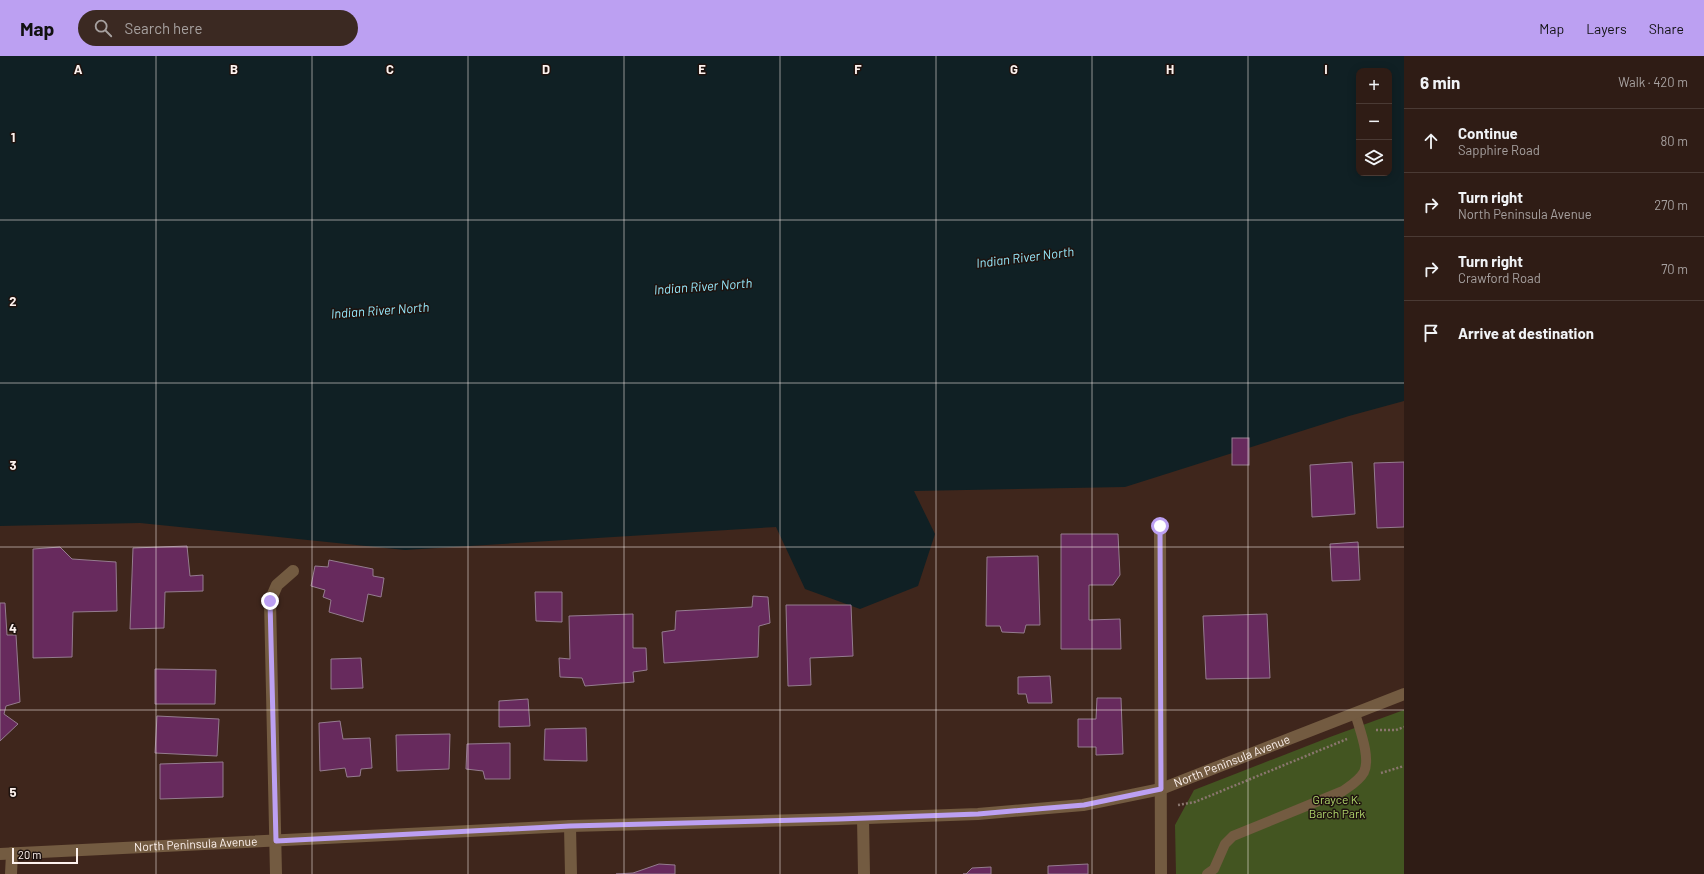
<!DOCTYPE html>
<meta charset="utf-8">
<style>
body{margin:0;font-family:Barlow,sans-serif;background:#3b2922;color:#f1f3f6}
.controls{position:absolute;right:12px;top:12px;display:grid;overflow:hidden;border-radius:8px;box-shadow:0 2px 10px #0003}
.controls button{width:36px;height:36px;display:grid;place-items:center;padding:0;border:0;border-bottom:1px solid #4a3a34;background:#2f1c15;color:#f1f3f6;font:20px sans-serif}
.scale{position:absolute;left:12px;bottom:10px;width:66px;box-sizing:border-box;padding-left:4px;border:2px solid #fdf2ee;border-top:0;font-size:11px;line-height:14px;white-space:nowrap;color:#fdf2ee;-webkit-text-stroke:3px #1e120e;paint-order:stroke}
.stop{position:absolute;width:12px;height:12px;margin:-9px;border:3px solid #bca0f2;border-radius:50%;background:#fff}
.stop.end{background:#bca0f2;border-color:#fff;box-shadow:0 1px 4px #0008}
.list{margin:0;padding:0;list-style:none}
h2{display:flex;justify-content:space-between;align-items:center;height:52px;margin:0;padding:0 16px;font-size:17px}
h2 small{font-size:13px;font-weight:400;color:#a7a1a0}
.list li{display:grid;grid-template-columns:26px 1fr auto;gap:12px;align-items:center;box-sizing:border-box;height:64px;padding:0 16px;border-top:1px solid #4a3a34}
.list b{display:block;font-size:15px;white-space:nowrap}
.list p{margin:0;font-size:13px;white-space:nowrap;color:#a7a1a0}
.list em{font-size:13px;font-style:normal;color:#a7a1a0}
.icon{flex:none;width:22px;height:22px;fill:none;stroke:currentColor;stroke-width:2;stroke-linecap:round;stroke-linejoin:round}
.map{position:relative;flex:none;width:1404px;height:818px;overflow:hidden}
header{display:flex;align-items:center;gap:24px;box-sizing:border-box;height:56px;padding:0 20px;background:#bca0f2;color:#111}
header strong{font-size:19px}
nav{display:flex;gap:22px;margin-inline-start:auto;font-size:14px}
.search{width:280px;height:36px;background:#3b2922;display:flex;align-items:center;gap:10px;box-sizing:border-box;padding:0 14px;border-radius:22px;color:#a7a1a0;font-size:15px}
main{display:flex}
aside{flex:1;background:#2f1c15}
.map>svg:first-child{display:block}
</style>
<header>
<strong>Map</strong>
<div class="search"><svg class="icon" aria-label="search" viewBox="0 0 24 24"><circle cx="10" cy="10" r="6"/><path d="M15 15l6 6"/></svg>Search here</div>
<nav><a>Map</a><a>Layers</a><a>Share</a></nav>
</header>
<main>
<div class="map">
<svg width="1404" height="818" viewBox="0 0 1404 818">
<rect width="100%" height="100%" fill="#3f261c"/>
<path fill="#435521" d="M 1404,654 L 1404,818 L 1176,818 L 1175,769 L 1194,734 L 1330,681 Z"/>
<path fill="#102024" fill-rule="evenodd" d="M 0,0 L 1404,0 L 1404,345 L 1349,360 L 1125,431 L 914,435 L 935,478 L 918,530 L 860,553 L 805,533 L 776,471 L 405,494 L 140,467 L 0,470 ZM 1359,15 L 1389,15 L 1389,117 L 1359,117 Z"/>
<g fill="#672a5d" stroke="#957c8f">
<rect x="1232" y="382" width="17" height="27"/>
<path d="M 1352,406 L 1355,458 L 1312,461 L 1310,409 Z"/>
<path d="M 1404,406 L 1404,471 L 1377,472 L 1374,407 Z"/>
<path d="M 1061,478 L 1118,478 L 1120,519 L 1113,529 L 1089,529 L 1089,564 L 1120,563 L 1121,593 L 1061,593 Z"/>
<path d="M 1358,486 L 1360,524 L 1332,525 L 1330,488 Z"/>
<path d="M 187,490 L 190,520 L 203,519 L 203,535 L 165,536 L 164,572 L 130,573 L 133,492 Z"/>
<path d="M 60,491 L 72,503 L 116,506 L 117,555 L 73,556 L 72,601 L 33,602 L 33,493 Z"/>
<path d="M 1038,500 L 1040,569 L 1026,569 L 1024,577 L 1002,576 L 1000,570 L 986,570 L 987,501 Z"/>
<path d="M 329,504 L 373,513 L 373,520 L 384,522 L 381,541 L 368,538 L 363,566 L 329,556 L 331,544 L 323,541 L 325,534 L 311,530 L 315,510 L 328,511 Z"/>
<path d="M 535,536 L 562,536 L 562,566 L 536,565 Z"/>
<path d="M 753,540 L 768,541 L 770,567 L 759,570 L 758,601 L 664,607 L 662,576 L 675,574 L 676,555 L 752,551 Z"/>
<path d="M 0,547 L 5,547 L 7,579 L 16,579 L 20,646 L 6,650 L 4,658 L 18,668 L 0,685 Z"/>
<path d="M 786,549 L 851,549 L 853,600 L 810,602 L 811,629 L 788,630 Z"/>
<path d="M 633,558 L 633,592 L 646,592 L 647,614 L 633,616 L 634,626 L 585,630 L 582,622 L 560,621 L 559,602 L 570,603 L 569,560 Z"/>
<path d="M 1267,558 L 1270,622 L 1206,623 L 1203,560 Z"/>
<path d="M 361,602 L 363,632 L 331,633 L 331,603 Z"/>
<path d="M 155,613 L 216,614 L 215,648 L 155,648 Z"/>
<path d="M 1050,620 L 1052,647 L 1028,647 L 1026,638 L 1018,638 L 1018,621 Z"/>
<path d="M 1097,642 L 1121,642 L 1123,698 L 1096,699 L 1096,691 L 1078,691 L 1078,663 L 1096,663 Z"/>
<path d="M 528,643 L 530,670 L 499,671 L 499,645 Z"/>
<path d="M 157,660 L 219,663 L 217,700 L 155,697 Z"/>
<path d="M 340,665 L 343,683 L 370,682 L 372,712 L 361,713 L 360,720 L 347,721 L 345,712 L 320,715 L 319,667 Z"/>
<path d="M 586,672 L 587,705 L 544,704 L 545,673 Z"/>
<path d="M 450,678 L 449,713 L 397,715 L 396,679 Z"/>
<path d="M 510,687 L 510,723 L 485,723 L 483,715 L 466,713 L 467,688 Z"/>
<path d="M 223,706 L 223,741 L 160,743 L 160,708 Z"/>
<path d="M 659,808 L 675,809 L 675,818 L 616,818 L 633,817 Z"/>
<path d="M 1088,808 L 1088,818 L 1048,818 L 1048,810 Z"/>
<path d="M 991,811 L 991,818 L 963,818 L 966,818 L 972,812 Z"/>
</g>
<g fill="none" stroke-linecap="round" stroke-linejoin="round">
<g stroke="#8a766e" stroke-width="2.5" stroke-dasharray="2 2" stroke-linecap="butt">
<path d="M 1376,674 L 1396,674 L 1404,671"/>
<path d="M 1381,717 L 1404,710"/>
<path d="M 1178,749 L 1195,746 L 1347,683"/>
</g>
<path stroke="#735b41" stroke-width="10" d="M 1207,818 L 1214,813 L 1225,788 L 1233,780 L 1343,735 C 1350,730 1359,725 1364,716 C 1371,701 1359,672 1355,657"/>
<g stroke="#735b41" stroke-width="12">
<path d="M 1160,470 L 1161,818"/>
<path d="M 863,762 L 864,818"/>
<path d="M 570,770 L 571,818"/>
<path d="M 11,818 L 12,797"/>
<path d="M 276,818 L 270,545 L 277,529 L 293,515"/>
</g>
<path stroke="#735b41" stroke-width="12" id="s1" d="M 0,798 L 570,770 L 839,763 L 978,758 L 1083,749 L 1161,733 L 1404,638"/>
</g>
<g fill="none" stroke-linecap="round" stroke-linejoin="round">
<path stroke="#bca0f2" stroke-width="5" d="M 270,545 L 276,785 L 570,770 L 839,763 L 978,758 L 1084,749 L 1161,733 L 1160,470"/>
</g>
<path fill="none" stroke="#fdf2ee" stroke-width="1" stroke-opacity="0.55" d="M 156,0 L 156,818M 312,0 L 312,818M 468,0 L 468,818M 624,0 L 624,818M 780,0 L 780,818M 936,0 L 936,818M 1092,0 L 1092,818M 1248,0 L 1248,818M 0,164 L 1404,164M 0,327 L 1404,327M 0,491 L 1404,491M 0,654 L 1404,654"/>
<g text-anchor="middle" stroke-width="3" stroke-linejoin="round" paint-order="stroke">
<g font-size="12" fill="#fdf2ee" stroke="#1e120e">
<text dy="4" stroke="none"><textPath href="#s1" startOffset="1240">North Peninsula Avenue</textPath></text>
<text dy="4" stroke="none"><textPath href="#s1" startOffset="196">North Peninsula Avenue</textPath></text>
</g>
<g font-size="12" fill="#b1d76c" stroke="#1e120e">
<text x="1337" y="748">Grayce K.<tspan x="1337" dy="14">Barch Park</tspan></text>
</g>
<g font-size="13" font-style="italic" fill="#94e7fa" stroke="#1e120e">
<text transform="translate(1025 201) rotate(-7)" y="5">Indian River North</text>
<text transform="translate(703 230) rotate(-4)" y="5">Indian River North</text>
<text transform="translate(380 254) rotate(-4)" y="5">Indian River North</text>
</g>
</g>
<g font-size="13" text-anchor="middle" font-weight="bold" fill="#fdf2ee" stroke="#1e120e" stroke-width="3" stroke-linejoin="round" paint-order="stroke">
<text x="78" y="18">A</text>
<text x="234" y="18">B</text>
<text x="390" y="18">C</text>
<text x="546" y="18">D</text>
<text x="702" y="18">E</text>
<text x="858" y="18">F</text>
<text x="1014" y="18">G</text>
<text x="1170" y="18">H</text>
<text x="1326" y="18">I</text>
<text x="13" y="86">1</text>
<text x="13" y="250">2</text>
<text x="13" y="414">3</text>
<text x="13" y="577">4</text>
<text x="13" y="741">5</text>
</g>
</svg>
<div class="controls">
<button>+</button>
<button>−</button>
<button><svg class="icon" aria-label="layers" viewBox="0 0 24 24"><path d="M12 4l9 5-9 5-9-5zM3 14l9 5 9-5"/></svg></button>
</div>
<div class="scale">20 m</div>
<div class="stop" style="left:1160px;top:470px"></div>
<div class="stop end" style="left:270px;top:545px"></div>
</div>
<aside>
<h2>6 min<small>Walk · 420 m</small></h2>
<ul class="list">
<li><svg class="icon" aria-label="ahead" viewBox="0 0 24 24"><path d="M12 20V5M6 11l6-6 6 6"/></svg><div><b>Continue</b><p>Sapphire Road</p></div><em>80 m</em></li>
<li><svg class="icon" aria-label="right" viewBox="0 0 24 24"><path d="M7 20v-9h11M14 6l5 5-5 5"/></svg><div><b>Turn right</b><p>North Peninsula Avenue</p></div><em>270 m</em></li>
<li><svg class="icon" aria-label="right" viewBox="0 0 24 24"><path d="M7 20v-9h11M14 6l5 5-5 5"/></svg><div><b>Turn right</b><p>Crawford Road</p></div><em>70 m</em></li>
<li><svg class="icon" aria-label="arrive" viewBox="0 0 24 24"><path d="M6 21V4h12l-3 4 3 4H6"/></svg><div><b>Arrive at destination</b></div></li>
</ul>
</aside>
</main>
